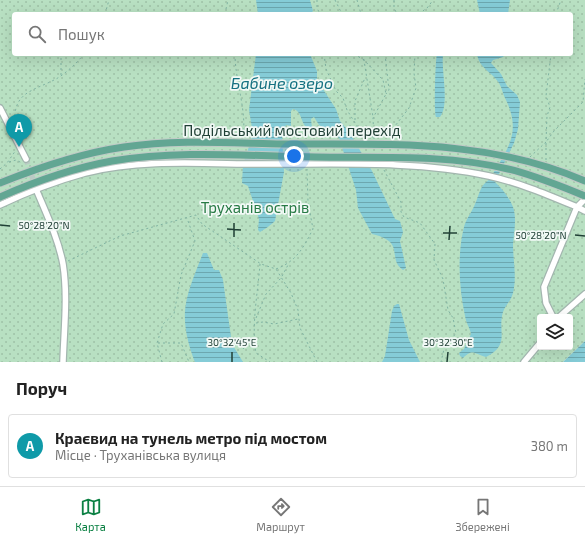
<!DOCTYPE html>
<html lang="uk">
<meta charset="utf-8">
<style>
body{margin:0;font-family:"Exo 2",sans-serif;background:#f6f6f6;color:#222}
.controls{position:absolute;right:12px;bottom:12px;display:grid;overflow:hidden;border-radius:4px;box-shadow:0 4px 16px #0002}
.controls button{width:36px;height:36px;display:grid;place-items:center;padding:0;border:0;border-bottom:1px solid #e0e0e0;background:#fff;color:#222;font:20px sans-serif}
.you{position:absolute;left:294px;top:156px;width:14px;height:14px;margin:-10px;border:3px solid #fff;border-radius:50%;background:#1a73e8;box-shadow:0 0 0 6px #1a73e833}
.badge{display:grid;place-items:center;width:26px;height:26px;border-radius:50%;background:#0b8043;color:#fff;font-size:13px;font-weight:700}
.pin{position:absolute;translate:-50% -33px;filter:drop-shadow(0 1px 2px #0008)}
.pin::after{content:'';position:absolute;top:21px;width:14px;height:12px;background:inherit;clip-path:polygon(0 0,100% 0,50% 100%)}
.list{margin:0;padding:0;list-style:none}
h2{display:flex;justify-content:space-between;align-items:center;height:52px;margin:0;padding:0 16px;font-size:17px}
h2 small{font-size:13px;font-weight:400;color:#767676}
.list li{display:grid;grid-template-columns:26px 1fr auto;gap:12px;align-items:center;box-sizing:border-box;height:64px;margin:0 8px 8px;padding:0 8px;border:1px solid #e0e0e0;border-radius:4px}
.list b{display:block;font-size:15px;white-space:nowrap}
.list p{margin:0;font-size:13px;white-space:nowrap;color:#767676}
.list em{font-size:13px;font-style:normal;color:#767676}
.icon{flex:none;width:22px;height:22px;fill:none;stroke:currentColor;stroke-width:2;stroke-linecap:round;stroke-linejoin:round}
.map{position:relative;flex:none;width:585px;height:362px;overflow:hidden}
.search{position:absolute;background:#fff;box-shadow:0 4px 16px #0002;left:12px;right:12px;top:12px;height:44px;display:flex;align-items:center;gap:10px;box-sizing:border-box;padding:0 14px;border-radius:4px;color:#767676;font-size:15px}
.sheet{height:124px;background:#fff}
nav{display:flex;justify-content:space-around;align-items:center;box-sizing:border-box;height:56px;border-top:1px solid #e0e0e0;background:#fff;font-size:11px;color:#767676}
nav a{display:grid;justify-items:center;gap:2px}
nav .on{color:#0b8043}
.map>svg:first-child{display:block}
</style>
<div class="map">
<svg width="585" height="362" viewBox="0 0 585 362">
<defs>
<pattern id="park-dots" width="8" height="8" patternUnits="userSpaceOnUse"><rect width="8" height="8" fill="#b8e0c2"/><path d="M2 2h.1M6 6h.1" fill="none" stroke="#9ec1a7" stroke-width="1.8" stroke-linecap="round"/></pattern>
<pattern id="water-rules" width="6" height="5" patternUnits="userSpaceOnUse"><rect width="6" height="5" fill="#85ccd7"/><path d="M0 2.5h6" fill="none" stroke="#6ca7af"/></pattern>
</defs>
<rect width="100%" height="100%" fill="#e1ede8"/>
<path fill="url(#park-dots)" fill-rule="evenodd" d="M 0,0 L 585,0 L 585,341 L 563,362 L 0,362 ZM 14,14 L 571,14 L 571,54 L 14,54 ZM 540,317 L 570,317 L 570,347 L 540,347 Z"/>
<g fill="url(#water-rules)">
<path d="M 256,0 L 310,0 L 313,11 L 310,14 L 258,14 Z"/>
<path d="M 477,0 L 510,0 L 508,14 L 480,14 Z"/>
<path d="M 256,54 L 310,54 L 317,71 L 317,80 L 336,109 L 340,121 L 350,133 L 372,171 L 395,219 L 400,221 L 403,232 L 400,241 L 406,268 L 403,270 C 386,258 407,242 372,234 L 358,208 L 356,190 L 339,138 L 319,125 L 314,117 L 311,119 L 312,128 L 309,129 C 300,125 303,111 293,109 L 291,111 L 291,126 L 286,125 L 282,134 L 284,172 L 275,221 C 272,224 264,230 260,232 L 258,230 L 259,219 L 248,186 L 242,183 L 243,165 L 253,134 L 249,110 Z"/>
<path d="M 437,54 L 443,54 C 441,71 450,105 440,117 L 436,117 C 434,114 435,61 437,54 Z"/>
<path d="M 477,54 L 505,54 L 503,57 L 493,60 L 491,63 L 501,74 L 507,86 L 517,95 L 520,102 L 518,129 L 514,143 L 495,182 C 503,190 509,197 513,207 C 517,218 514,233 513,244 C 513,261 517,277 513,293 C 511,301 505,306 503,312 C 497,332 511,344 486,357 C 474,354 473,348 463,358 L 460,356 L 459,353 L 464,349 L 471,334 C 470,328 466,323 465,316 C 459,288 457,255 464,227 C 466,219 472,212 475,204 C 480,194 479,186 490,179 C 507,149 522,134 506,100 C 503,95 502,88 499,83 C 492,72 479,68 477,54 Z"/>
<path d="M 203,253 L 207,253 L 214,270 L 219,270 L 223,280 L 232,344 L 243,362 L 195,362 L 194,360 C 177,313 186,297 203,253 Z"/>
<path d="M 397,304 L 399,304 L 409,340 L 420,362 L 382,362 L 385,356 L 392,311 L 394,306 Z"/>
<path d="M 585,341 L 585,362 L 563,362 Z"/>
</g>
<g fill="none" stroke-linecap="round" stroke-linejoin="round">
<path stroke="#bacac4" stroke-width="5.5" stroke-dasharray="5.5 3" stroke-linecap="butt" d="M 26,159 L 35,185"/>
<defs>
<g id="minor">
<path d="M 0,108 L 26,159"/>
<path d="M 36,189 C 46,213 58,238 63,264 C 68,296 64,330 63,362"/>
<path d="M 0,205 C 27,192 56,181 85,173 C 137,160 192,163 244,164 C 323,165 412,159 489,176 C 520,183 548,195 577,207 L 585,199"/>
<path d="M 553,317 L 546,303 L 544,287 L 577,207 L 585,211"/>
<path d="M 559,317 L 585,294"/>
<path d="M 524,362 L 540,343"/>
</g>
</defs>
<use href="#minor" stroke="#a3b6af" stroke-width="8"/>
<g stroke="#7fb3a2" stroke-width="1" stroke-dasharray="2 3" stroke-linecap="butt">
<path d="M 317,0 L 317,8 L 320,14"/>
<path d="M 335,0 L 342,14"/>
<path d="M 357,0 L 361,14"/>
<path d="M 394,0 L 394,8 L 397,14"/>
<path d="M 105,14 L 109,0"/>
<path d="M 227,14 L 226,9 L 228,0"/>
<path d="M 419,14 L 428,7 L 433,0"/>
<path d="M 556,14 L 561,0"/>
<path d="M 235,54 C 235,81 247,110 243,137"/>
<path d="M 324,54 L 326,69 L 336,91 L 343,98 L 347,110 L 362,134 L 373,137"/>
<path d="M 354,54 L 364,60 L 383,80 L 386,94 L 373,118 L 374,139"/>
<path d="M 363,54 L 373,117"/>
<path d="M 385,54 L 389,90 L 386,94"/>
<path d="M 61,75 L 61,54"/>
<path d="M 355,120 L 355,101 L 365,78"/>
<path d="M 15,126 C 12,92 31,92 56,79 C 65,74 77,63 84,54"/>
<path d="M 389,138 L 395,126 L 409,108 L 416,88 L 414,73 L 415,54"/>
<path d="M 530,157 L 546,142 L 547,116 L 550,107 L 546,96 L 551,54"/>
<path d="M 546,160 L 546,142 L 554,131 L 583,102 L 585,79"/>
<path d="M 9,162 L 16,160 L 22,163"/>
<path d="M 0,169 L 7,163 L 16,150"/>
<path d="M 384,170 L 401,202 L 401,212 L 404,217 L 420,223 L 435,244 L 434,260 L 443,279 L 448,310 L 453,318 L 456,333 L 444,349 L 441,362"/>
<path d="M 68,261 L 120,236 L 196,215 L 202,224 L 261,264 L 276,269 L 291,293 L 298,310 L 300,328 L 317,362"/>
<path d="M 260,264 C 258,291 251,327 256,353 L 270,362"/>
<path d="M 276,269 C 297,261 303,248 313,229 L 308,202 L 307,169"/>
<path d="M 256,318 L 266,294 L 281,278 L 288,265"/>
<path d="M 256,323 L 263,322 L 274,324 L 298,319"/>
<path d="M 158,343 L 181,343 L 189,362"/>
<path d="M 243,349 L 252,338"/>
<path d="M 162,362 L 157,343 L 163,324 L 174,314 L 181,275 L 195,241 L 187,218"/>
</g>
<use href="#minor" stroke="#fff" stroke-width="5.5"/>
<defs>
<g id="major-bridge">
<path d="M 0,183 C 40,167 82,153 124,147 C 176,139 230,143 282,144 C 388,145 485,138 585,181"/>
<path d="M 0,197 C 36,181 73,168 112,161 C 179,150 248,156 315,157 C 379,158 445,154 508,169 C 534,175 560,186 585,196"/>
</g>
</defs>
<use href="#major-bridge" stroke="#c1cac7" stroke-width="9" stroke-linecap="butt"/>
<use href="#major-bridge" stroke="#62a693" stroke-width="7"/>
</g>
<path fill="none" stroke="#204036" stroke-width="1.5" d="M 0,225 L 10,226M 227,229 L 241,230M 443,233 L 457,233M 575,235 L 585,236M 234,237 L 234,223M 449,240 L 450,226M 232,362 L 232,352M 447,362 L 448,352"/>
<g text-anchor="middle" stroke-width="3.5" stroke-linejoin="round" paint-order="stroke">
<g font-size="15" fill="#204036" stroke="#f2f9f6">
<text x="292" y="136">Подільський мостовий перехід</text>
</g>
<g font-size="15" fill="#277a45" stroke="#f2f9f6">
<text x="255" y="213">Труханів острів</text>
</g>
<g font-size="16" font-style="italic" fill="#157181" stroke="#f2f9f6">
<text x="282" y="89">Бабине озеро</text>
</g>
</g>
<g font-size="10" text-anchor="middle" fill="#204036" stroke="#f2f9f6" stroke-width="3.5" stroke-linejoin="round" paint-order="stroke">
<text x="44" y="229">50°28'20"N</text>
<text x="541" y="239">50°28'20"N</text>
<text x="232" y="346">30°32'45"E</text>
<text x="448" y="346">30°32'30"E</text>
</g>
</svg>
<div class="controls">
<button><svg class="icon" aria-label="layers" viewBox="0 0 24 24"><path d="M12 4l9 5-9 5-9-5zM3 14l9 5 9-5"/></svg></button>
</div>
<div class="you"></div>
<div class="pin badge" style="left:19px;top:147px;background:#0f9aa8">A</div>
<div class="search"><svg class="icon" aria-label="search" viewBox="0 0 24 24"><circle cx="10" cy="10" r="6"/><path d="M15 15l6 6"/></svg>Пошук</div>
</div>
<section class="sheet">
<h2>Поруч<small></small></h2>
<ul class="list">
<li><span class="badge" style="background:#0f9aa8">A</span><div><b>Краєвид на тунель метро під мостом</b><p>Місце · Труханівська вулиця</p></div><em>380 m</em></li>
</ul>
</section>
<nav>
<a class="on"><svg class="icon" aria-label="map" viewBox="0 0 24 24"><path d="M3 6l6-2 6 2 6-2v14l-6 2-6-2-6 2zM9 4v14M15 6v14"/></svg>Карта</a>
<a><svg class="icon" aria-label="directions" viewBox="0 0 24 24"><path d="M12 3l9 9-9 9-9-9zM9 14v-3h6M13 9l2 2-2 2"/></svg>Маршрут</a>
<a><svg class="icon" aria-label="saved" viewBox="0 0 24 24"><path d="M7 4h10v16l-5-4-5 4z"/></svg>Збережені</a>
</nav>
